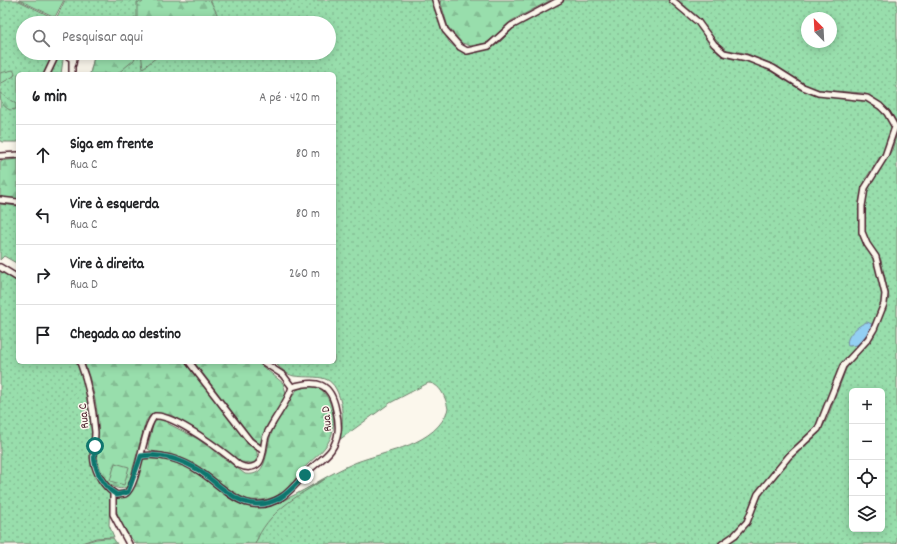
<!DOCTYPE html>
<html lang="pt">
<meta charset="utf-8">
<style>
body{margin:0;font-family:Dekko,sans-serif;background:#f2f2f2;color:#202124}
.controls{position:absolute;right:12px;bottom:12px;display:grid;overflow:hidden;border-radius:6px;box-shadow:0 2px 10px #0003}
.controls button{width:36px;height:36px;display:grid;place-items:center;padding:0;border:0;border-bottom:1px solid #e0e0e0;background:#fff;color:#202124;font:20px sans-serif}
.compass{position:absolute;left:801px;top:12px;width:36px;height:36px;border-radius:50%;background:#fff;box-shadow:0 2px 10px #0003;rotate:336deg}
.stop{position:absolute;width:12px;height:12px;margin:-9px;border:3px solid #0f766e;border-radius:50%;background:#fff}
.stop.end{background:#0f766e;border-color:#fff;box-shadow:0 1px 4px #0008}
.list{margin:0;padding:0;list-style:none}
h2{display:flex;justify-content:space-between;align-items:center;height:52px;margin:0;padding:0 16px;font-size:17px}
h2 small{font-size:13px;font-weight:400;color:#757577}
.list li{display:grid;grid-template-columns:26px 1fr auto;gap:12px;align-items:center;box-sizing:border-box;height:60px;padding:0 16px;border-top:1px solid #e0e0e0}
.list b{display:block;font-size:15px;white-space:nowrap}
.list p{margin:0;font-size:13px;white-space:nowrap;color:#757577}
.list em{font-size:13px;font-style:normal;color:#757577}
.icon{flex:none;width:22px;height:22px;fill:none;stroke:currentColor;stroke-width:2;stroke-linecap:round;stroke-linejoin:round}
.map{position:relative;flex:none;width:897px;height:544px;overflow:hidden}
.search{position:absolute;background:#fff;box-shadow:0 2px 10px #0003;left:16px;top:16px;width:320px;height:44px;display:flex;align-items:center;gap:10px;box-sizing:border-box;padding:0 14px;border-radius:22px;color:#757577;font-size:15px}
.panel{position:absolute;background:#fff;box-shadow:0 2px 10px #0003;left:16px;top:72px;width:320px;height:292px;border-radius:6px}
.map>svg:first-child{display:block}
</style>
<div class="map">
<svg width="897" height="544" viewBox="0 0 897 544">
<defs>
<pattern id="grass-dots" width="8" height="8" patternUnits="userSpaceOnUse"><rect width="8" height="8" fill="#98deac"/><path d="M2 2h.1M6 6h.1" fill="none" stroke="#84be94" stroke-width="1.8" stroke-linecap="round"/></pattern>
<pattern id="forest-firs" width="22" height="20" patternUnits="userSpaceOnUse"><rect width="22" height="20" fill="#98deac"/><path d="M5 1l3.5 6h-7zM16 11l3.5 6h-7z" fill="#84be94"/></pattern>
</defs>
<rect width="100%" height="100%" fill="#fbf7ec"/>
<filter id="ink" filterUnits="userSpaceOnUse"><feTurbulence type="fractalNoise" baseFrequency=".025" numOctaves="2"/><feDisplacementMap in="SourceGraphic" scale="8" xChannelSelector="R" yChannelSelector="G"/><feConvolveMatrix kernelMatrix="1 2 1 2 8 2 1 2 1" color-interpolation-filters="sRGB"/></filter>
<g filter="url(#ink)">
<g fill="url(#grass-dots)" stroke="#717e6c" fill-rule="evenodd">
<path d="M 0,0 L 17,0 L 56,19 L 65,0 L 146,0 L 168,23 L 23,23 L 23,53 L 64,53 L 61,74 L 18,74 L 18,142 L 2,142 L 0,141 Z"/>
<path d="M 210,0 L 433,0 L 440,23 L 449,42 L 457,49 L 469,54 L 489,49 L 500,42 L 515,27 L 564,0 L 669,0 C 677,10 688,15 696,24 C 706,33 710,47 721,55 C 729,60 746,60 756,64 C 777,72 794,89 815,95 C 830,99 851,96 864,100 C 876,104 890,116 892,129 L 887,146 L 866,178 L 860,198 L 859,234 L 865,247 L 874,257 L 883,296 L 883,301 L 870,333 L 847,360 L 819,426 L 760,488 L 746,521 L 740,528 L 720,544 L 255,544 C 258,535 263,524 270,517 C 288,498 332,472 357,462 C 386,451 437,445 448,409 C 446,398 440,383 428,383 L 390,403 L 339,440 C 343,429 343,415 341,403 C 333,371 320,379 294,376 C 287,375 279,367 274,362 L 334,362 L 334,74 L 90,74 L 95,53 L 329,53 L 329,23 L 208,23 L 217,14 Z"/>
<path d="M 678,0 L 897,0 L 897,123 C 891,109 877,98 863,93 L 822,90 L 811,88 L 800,83 L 770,63 L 745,53 L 727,50 L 714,39 L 698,17 ZM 807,18 L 831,18 L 831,42 L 807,42 Z"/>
<path d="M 897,133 L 897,544 L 726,544 L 740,534 L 748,523 L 764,490 L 792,456 L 822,428 L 827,419 L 846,369 L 881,318 L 887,303 L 889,297 L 881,260 L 865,235 L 864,212 L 868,190 L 872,179 L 892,150 ZM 852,391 L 882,391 L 882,529 L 852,529 Z"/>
<path d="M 0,204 L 18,206 L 18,264 L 4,256 L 0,260 Z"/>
<path d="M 0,271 L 18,282 L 18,362 L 78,362 L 88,395 L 92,424 L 91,461 L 98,478 L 110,494 L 109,525 L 114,537 L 96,538 L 79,544 L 0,544 Z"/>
</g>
<g fill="url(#forest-firs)" stroke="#717e6c">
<path d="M 143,0 L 210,0 L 217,14 L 208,23 L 131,23 L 134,17 L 137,18 L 137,2 L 142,3 Z"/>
<path d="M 440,0 L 551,0 L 511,21 L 492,39 L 486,43 L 471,46 L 462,43 L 448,27 Z"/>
<path d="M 95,53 L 137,53 L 134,60 L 117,74 L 90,74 Z"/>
<path d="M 141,53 L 162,53 L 143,68 Z"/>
<path d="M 13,70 L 15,73 L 14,76 L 0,84 L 0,73 Z"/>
<path d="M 0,93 L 16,104 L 16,109 L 10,110 C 2,106 0,101 0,93 Z"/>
<path d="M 18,159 L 18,199 L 0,197 L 0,161 Z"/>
<path d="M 84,362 L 185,362 L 241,434 L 256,449 L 258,457 L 255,462 L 251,463 L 241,462 L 200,432 L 171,415 L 165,416 L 164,419 L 167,423 L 198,439 L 245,474 C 270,478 265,446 272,432 C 274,425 294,392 298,389 C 304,387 313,385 319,388 C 333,397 337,425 330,439 C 324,452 311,460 302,470 C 295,478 291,488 282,493 C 276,497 266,500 259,500 C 232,503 212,475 191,463 C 179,456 165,453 151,451 L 148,449 C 148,439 155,427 152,417 L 149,417 L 146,421 L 128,486 C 114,496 100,475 96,463 C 94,454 99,433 98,423 C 97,402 91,381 84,362 Z"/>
<path d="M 194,362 L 257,362 L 283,383 L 286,393 L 284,400 L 268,426 L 260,446 L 250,435 Z"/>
<path d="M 147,457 C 164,457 180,461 194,470 C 216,485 237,513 266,506 C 283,503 308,487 325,479 C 296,497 268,511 255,544 L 136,544 C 125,531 113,514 116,496 L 123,497 L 131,492 L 142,460 Z"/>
<path d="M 106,538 L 113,538 L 117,544 L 80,544 L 96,539 Z"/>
</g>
<g fill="#98deac" stroke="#717e6c">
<path d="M 19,0 L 64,0 L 55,17 Z"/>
<path d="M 115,463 L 129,467 L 124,485 L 110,481 Z"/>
</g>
<path fill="#93cff3" stroke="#7689a3" d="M 867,322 L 872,324 L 872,328 L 858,345 L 848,346 C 844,337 858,325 867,322 Z"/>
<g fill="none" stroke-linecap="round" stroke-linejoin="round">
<defs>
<g id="minor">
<path d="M 435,0 L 445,30 L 460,47 L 467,51 L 489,46 L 511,26 L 560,0"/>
<path d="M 672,0 L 698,22 L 714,44 L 724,53 L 747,58 L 773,68 L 803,87 L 818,93 L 867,98 L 880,106 L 887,113 L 895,127 L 885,156 L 865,188 L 862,206 L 862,232 L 867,244 L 876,257 L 885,294 L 884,304 L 874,329 L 868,339 L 843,366 L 818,429 L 789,456 L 758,494 L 747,522 L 735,535 L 722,544"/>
<path d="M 73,64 L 75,53"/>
<path d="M 47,74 L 55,57 L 65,54 L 72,59 L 72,74"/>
<path d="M 0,156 L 18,155"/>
<path d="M 0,200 L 18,202"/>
<path d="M 0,267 L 18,278"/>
<path d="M 80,362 C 89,385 93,408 95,432 C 95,443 91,455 95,466 C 98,477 107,490 117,495 L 125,494 C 139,486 143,425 155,416 C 174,414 224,452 239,465 C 245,468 253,469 259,463 C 264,457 263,444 266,436 C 273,418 287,405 292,387 C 317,379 331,383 336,410 C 338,418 339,424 338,432 C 335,454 321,458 306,473 C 299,481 291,491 282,497 C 247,519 225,488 199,471 C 183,460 161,453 141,456"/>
<path d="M 189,362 L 250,441 L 262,450"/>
<path d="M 263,362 L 283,375 L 292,387"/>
<path d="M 113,493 L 113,514 L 129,544"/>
</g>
</defs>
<use href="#minor" stroke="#4a1f2b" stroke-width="8"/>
<use href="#minor" stroke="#fbf7ec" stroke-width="5"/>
</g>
</g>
<g fill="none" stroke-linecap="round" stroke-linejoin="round" filter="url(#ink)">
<path stroke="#0f766e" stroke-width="5" d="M 95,446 C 91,464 101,486 117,495 L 128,492 L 141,456 C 161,453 183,460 200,471 C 225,489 246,517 280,498 C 290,492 297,483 305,475"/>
</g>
<g text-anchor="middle" stroke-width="3" stroke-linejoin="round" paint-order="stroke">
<g font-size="12" fill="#4a1f2b" stroke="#fbf7ec">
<text transform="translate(83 416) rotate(-96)" y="4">Rua C</text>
<text transform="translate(326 419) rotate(-96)" y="4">Rua D</text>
</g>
</g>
</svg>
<div class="controls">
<button>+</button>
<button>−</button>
<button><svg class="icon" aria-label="locate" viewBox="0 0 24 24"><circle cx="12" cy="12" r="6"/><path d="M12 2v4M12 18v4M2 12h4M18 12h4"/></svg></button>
<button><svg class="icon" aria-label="layers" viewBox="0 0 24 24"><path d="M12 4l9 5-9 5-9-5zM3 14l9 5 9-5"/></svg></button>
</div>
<svg class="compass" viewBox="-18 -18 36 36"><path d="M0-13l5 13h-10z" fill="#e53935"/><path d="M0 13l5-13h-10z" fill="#757577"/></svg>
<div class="stop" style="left:95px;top:446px"></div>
<div class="stop end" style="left:305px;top:475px"></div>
<div class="search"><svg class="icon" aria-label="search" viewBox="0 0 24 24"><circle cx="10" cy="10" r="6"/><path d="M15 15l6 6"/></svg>Pesquisar aqui</div>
<section class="panel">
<h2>6 min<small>A pé · 420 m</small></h2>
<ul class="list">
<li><svg class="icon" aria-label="ahead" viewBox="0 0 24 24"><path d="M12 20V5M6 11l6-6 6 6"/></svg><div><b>Siga em frente</b><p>Rua C</p></div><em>80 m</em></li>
<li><svg class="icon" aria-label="left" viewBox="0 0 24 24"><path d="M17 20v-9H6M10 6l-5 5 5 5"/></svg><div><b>Vire à esquerda</b><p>Rua C</p></div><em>80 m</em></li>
<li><svg class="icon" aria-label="right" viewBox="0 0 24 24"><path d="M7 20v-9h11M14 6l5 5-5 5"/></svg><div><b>Vire à direita</b><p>Rua D</p></div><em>260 m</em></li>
<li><svg class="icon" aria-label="arrive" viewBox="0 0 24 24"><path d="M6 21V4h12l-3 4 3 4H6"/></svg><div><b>Chegada ao destino</b></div></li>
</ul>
</section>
</div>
